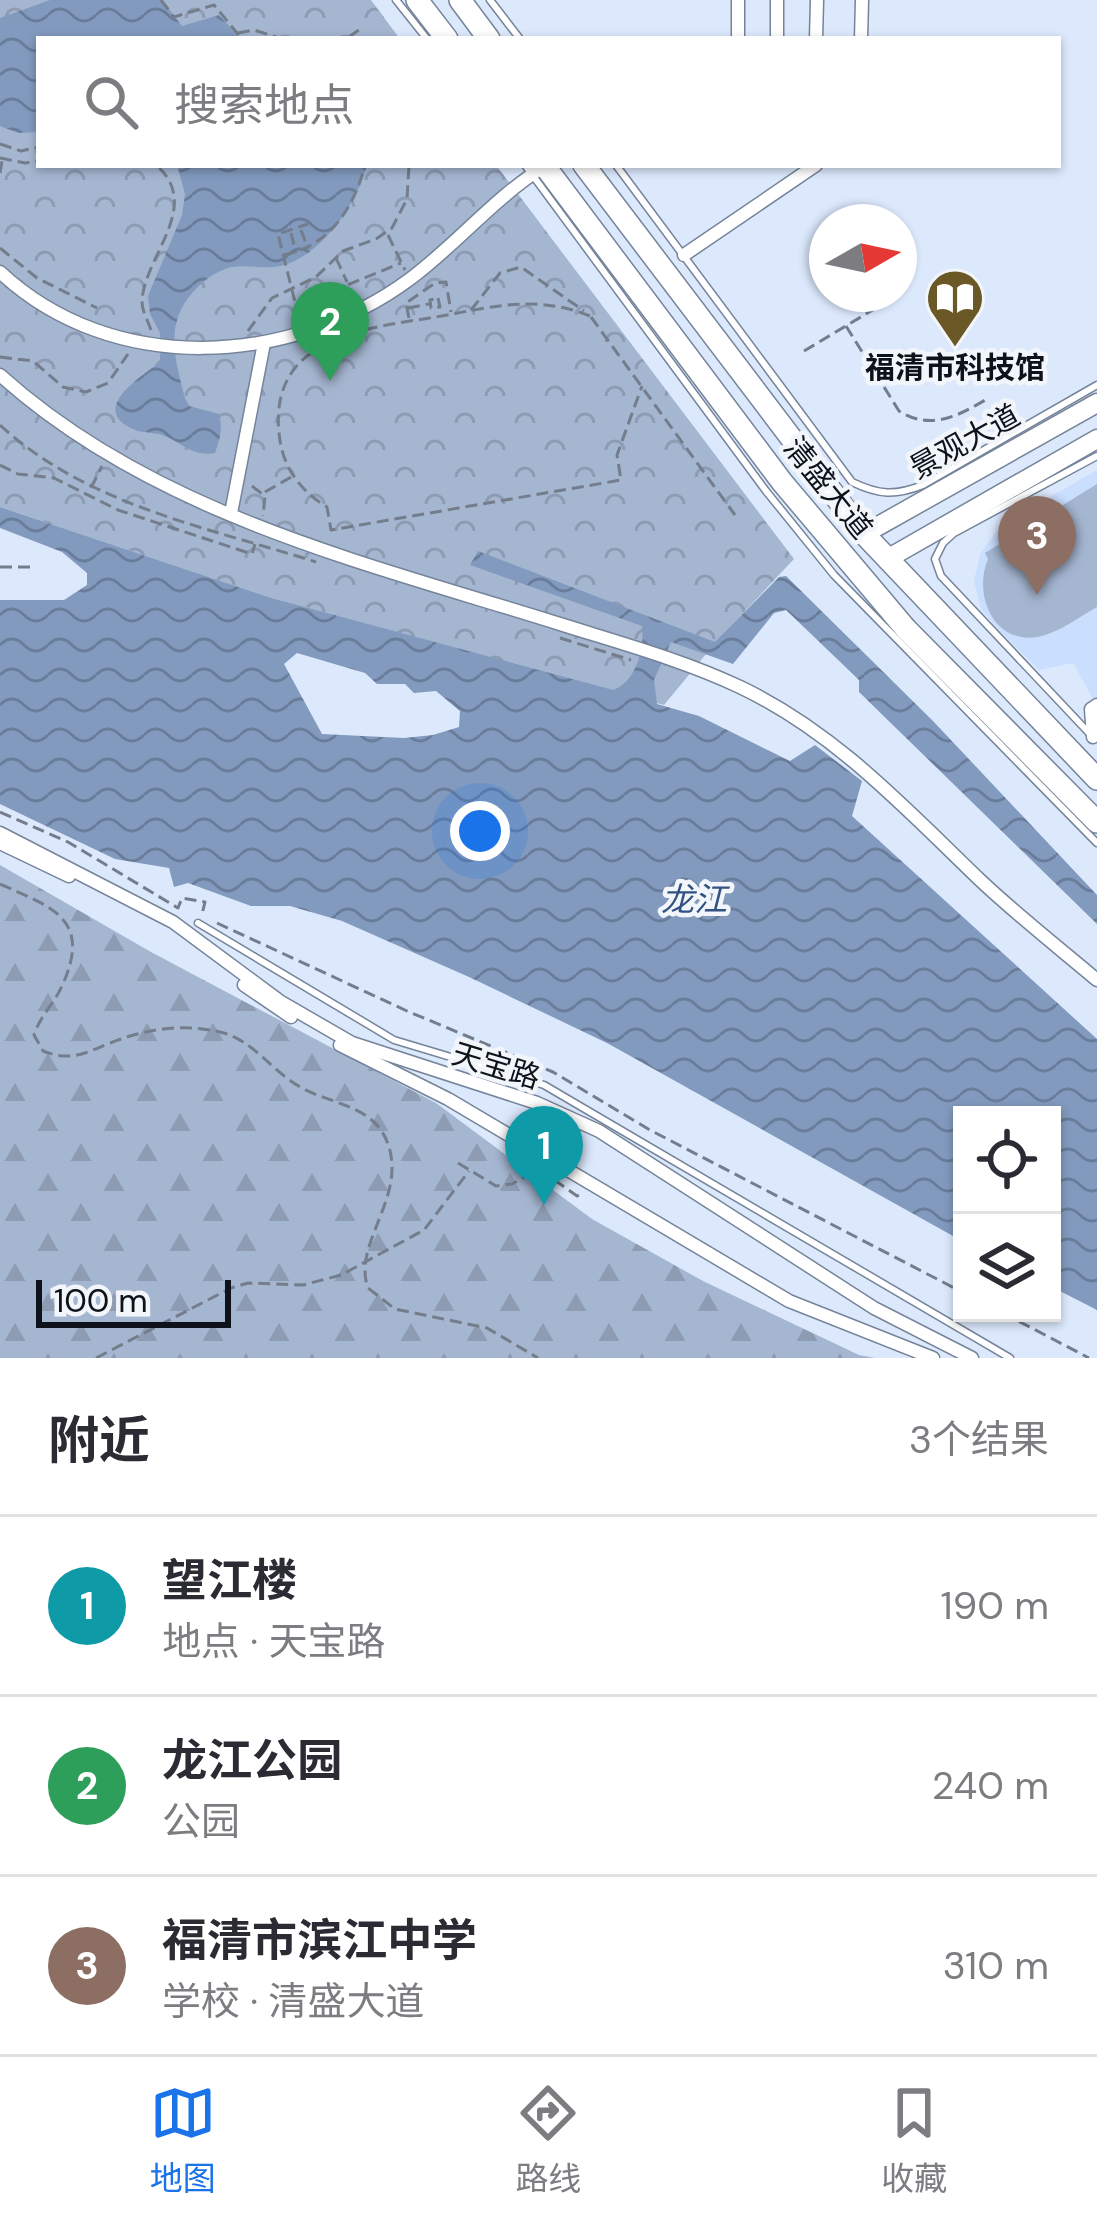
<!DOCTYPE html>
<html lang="zh">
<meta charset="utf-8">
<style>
body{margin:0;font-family:"DM Sans","Noto Sans SC",sans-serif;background:#f7f7f7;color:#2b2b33}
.controls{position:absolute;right:36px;bottom:36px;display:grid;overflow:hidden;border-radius:0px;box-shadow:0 3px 9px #0004}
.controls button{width:108px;height:108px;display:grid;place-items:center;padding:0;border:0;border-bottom:3px solid #e1e1e2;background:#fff;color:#2b2b33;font:60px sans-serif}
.compass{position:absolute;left:809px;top:204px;width:108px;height:108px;border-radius:50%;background:#fff;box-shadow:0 3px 9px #0004;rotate:81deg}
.scale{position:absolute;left:36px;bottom:30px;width:195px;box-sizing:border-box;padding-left:12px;border:6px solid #0e131b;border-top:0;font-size:33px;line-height:42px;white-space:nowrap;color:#0e131b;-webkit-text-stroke:9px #f2f5fa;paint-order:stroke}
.you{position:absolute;left:480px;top:831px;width:42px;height:42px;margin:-30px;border:9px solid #fff;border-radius:50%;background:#1a73e8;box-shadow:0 0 0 18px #1a73e833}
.badge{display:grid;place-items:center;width:78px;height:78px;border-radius:50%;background:#1a73e8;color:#fff;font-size:39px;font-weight:700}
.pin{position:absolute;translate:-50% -99px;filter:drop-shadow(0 3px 6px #0008)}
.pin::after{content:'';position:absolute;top:63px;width:42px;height:36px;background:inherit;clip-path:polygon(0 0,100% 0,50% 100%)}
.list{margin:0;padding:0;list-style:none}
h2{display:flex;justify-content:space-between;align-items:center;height:156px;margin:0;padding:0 48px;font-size:51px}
h2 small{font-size:39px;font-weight:400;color:#7c7c81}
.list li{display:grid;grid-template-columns:78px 1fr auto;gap:36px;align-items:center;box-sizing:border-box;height:180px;padding:0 48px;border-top:3px solid #e1e1e2}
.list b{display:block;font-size:45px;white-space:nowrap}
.list p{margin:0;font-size:39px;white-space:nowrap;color:#7c7c81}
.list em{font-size:39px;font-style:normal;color:#7c7c81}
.icon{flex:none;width:66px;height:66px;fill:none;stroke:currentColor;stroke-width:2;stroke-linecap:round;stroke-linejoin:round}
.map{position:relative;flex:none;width:1097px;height:1358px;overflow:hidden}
.search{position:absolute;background:#fff;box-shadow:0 3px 9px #0004;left:36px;right:36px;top:36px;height:132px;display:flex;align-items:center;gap:30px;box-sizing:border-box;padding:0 42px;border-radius:0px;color:#7c7c81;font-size:45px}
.sheet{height:696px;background:#fff}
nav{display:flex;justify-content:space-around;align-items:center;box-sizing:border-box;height:168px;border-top:3px solid #e1e1e2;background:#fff;font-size:33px;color:#7c7c81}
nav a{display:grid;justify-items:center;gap:6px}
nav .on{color:#1a73e8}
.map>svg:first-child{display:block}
</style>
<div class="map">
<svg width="1097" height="1358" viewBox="0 0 1097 1358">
<defs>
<pattern id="forest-firs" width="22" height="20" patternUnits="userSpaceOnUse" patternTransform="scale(3)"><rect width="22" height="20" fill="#a5b6d1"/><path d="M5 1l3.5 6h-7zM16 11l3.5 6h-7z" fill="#8d9cb3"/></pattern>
<pattern id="park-crowns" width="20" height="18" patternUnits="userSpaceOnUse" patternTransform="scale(3)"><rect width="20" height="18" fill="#a5b6d1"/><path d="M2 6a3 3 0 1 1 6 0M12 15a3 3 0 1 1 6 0" fill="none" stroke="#8d9cb3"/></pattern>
<pattern id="water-waves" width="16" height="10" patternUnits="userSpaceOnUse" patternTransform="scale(3)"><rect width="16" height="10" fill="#829abe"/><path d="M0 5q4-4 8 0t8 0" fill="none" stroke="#697c9a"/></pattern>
</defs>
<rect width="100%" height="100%" fill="#dce9fd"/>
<path fill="#cadefe" d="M 1097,470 L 1097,706 L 1073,663 L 1039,670 L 999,630 L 981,609 L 974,581 L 980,554 L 1001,525 Z"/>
<path fill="#a5b6d1" d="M 1097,484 L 1097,607 C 1079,617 1059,633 1037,637 C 993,644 973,594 988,559 L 985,553 Z"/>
<path fill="url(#forest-firs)" d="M 0,865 L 151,952 L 436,1103 L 592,1219 L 703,1281 L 859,1355 L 875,1358 L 0,1358 Z"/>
<path fill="url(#park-crowns)" d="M 0,0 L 371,0 L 400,39 L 39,39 L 39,165 L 496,165 L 794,559 L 716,642 L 664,705 L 272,598 L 0,507 Z"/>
<g fill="url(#water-waves)" fill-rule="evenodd">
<path d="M 50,0 L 162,0 L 182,26 L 219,15 L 241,39 L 39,39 L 39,132 L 18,133 L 0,126 L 0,18 Z"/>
<path d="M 177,165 L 367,165 C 358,201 324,252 287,264 C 269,271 251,264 232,267 C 217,270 203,281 193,292 C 164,324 175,360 185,398 L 189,406 L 219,414 C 223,429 220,439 215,453 C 191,457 182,442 162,435 C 153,432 143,433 135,430 C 86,410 142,376 160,362 L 160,333 L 150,314 L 148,296 L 182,215 L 185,194 Z"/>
<path d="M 0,507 L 272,598 L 613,690 C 636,682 645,648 642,626 L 470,565 L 478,551 L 715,642 L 779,577 L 786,576 L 933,721 L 1097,895 L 1097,924 L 859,692 L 859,680 L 786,610 L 774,613 L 733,664 L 671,642 L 654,680 L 657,704 L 699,716 L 790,761 L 815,745 L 862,781 L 852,816 L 1097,1039 L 1097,1310 L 1052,1287 L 1052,1115 L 962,1115 L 962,1241 L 607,1043 L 469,977 L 342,921 L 290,906 L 251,906 L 188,883 L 174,887 L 169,868 L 115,859 L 0,804 L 0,600 L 64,600 L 87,585 L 87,573 L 62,552 L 0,528 ZM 297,653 L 365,673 L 377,684 L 405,684 L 414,693 L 436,691 L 460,711 L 459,727 L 433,735 L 404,738 L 322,734 L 284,664 Z"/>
</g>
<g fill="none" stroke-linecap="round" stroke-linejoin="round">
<defs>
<g id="lane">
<path d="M 396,0 L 427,39"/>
<path d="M 490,0 L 520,39"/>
<path d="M 525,165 L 766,491 L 834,575 L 1097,843"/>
<path d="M 616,165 L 852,482 C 879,495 895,496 923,485 L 1097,385"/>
<path d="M 1090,734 L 941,576 L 935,559 L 943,543 L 954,533 L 1097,456"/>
<path d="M 198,923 L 394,1040 L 544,1085 L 1010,1358"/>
</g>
<g id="street">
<path d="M 738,39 L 738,0"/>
<path d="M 777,39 L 777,0"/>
<path d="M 816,39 L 817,0"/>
<path d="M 861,39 L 862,0"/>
<path d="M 684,255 L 816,165"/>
<path d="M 0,272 C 112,377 291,367 410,279 C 457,244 495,197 545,166"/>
<path d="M 0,375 C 154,514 366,563 560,624 C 620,643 683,660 740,687 C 835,732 905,808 980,880 C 1017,915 1058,947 1097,980"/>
<path d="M 231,513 L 264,343"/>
<path d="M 1093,737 L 1091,709 L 1097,705"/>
<path d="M 0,833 L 173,922 L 281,1002 L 352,1043 L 537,1103 L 599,1131 L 874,1308 L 972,1358"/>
<path d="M 0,843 L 69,876"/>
<path d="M 244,985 L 291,1017"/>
<path d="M 340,1045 L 448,1099 L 789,1301 L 933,1358"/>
</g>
<g id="secondary">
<path d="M 864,534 L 1097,403"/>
<path d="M 887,559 L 1097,439"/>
</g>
<g id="primary">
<path d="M 417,0 L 447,39"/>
<path d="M 460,0 L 489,39"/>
<path d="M 544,165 L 782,482 L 906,629 L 1097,822"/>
<path d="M 584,165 L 864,534 L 1097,779"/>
</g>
</defs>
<use href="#lane" stroke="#75849a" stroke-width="9"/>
<use href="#street" stroke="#75849a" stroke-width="15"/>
<use href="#secondary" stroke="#75849a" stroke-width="21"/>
<use href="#primary" stroke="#75849a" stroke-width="24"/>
<g stroke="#747d8b" stroke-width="3" stroke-dasharray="12 6" stroke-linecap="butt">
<path d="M 161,0 L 174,17 L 214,5 L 242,39"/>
<path d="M 238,33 L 254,30 L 283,39"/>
<path d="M 349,37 L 360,29"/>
<path d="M 0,144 L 21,151 L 39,147"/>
<path d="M 0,158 L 25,163 L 39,161"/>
<path d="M 135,165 L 138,167"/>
<path d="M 0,173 L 2,161"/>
<path d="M 301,230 L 308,249"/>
<path d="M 291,233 L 296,253"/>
<path d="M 388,235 L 405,270"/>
<path d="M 0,248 L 37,278 L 97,308"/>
<path d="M 283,255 C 329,247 354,208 365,165"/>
<path d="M 336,258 L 347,282"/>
<path d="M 438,298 L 440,307 L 431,308 L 430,300 Z"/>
<path d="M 298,305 L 401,263"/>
<path d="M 408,308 L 429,304"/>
<path d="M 471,310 L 500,273 L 521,267 L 584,311"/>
<path d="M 590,316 C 535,294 493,307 436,317 C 368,328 269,336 279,433 C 282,466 299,490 327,507 L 331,530 L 621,480 L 617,455 L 642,386"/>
<path d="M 591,317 L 735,515"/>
<path d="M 299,318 L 278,234 L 308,224"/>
<path d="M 409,318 L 406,303 L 435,283 L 446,282 L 451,312"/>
<path d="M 846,326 L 899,411 C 931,431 958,416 987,399"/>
<path d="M 151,330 C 148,321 142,311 142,302 C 143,257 204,206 156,165"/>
<path d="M 248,331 L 272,298 L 316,277 L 343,251 L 376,239 L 392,228 L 407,199 L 409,165"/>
<path d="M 804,351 L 876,308"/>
<path d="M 0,357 L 33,361 L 63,387 L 86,392 L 108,383 L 128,354"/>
<path d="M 0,425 C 87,505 206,527 316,562"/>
<path d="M 0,465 L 18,474 L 54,478 L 118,510 L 252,554 L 255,544"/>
<path d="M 252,486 L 265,496 L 263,516"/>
<path d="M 91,488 L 102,466"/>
<path d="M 265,492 L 293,476"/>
<path d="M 0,567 L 33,567"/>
<path d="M 560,638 L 631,660"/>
<path d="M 0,812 L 68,842 L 178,908 L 182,898 L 205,902 L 202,914"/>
<path d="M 0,884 C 51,907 93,918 62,986 C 54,1004 40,1016 34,1035 L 43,1051 C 75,1064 91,1049 121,1039 C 153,1028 186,1024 220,1032 C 254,1040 273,1073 302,1088 C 335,1106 376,1105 389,1147 C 405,1199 352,1245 368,1288 L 395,1309 L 487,1328 L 538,1358"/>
<path d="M 217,923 L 407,1011 L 553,1072 L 650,1130 L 962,1292"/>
<path d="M 458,1163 L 496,1186 L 512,1184 L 533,1172 L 546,1174 L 577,1196 L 582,1194"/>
<path d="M 1003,1313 L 1089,1358"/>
<path d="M 96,1358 L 231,1288 L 248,1283 L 303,1285 L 341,1275 L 424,1230 L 469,1171"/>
</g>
<use href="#lane" stroke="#fff" stroke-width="6"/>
<use href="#street" stroke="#fff" stroke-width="12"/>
<use href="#secondary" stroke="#fff" stroke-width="18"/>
<use href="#primary" stroke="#fff" stroke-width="21"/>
</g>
<defs>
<symbol id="library-pin" viewBox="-11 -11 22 30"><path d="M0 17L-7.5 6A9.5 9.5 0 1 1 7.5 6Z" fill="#6a5826" stroke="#f2f5fa"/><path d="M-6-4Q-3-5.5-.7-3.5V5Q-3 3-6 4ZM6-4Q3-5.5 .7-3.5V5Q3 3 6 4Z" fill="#fff"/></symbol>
</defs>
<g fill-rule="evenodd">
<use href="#library-pin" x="922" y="265" width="66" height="90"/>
</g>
<g text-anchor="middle" stroke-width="9" stroke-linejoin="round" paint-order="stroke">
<g font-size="30" font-weight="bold" fill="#0e131b" stroke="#f2f5fa">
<text x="955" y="378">福清市科技馆</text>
</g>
<g font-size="30" fill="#0e131b" stroke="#f2f5fa">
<text transform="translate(965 442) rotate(-29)" y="10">景观大道</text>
<text transform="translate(828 488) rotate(51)" y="10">清盛大道</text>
<text transform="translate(496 1066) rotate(17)" y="10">天宝路</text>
</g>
<g font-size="33" font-style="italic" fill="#325283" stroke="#f2f5fa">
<text x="694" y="911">龙江</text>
</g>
</g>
</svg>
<div class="controls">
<button><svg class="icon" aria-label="locate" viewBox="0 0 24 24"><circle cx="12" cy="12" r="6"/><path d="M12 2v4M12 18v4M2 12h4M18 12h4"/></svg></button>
<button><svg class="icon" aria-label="layers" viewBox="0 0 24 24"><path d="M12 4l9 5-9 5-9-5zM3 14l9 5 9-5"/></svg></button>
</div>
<svg class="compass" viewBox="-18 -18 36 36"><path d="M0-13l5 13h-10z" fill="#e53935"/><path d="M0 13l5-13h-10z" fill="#7c7c81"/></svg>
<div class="scale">100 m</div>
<div class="you"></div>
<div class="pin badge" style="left:544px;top:1205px;background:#0f9aa8">1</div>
<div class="pin badge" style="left:330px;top:381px;background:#2e9e5b">2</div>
<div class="pin badge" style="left:1037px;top:595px;background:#8d6e63">3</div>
<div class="search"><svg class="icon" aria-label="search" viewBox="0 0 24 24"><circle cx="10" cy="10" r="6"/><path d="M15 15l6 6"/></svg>搜索地点</div>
</div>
<section class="sheet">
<h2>附近<small>3个结果</small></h2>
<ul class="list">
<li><span class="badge" style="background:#0f9aa8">1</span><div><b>望江楼</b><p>地点 · 天宝路</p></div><em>190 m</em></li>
<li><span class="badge" style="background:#2e9e5b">2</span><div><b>龙江公园</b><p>公园</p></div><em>240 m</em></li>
<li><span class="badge" style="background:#8d6e63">3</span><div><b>福清市滨江中学</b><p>学校 · 清盛大道</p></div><em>310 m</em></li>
</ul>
</section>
<nav>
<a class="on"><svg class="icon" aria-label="map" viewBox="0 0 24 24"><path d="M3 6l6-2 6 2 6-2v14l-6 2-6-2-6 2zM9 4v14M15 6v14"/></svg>地图</a>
<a><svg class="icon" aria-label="directions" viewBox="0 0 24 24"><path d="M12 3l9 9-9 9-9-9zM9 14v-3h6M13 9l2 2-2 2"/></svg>路线</a>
<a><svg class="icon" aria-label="saved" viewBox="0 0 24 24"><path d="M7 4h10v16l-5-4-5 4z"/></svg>收藏</a>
</nav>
